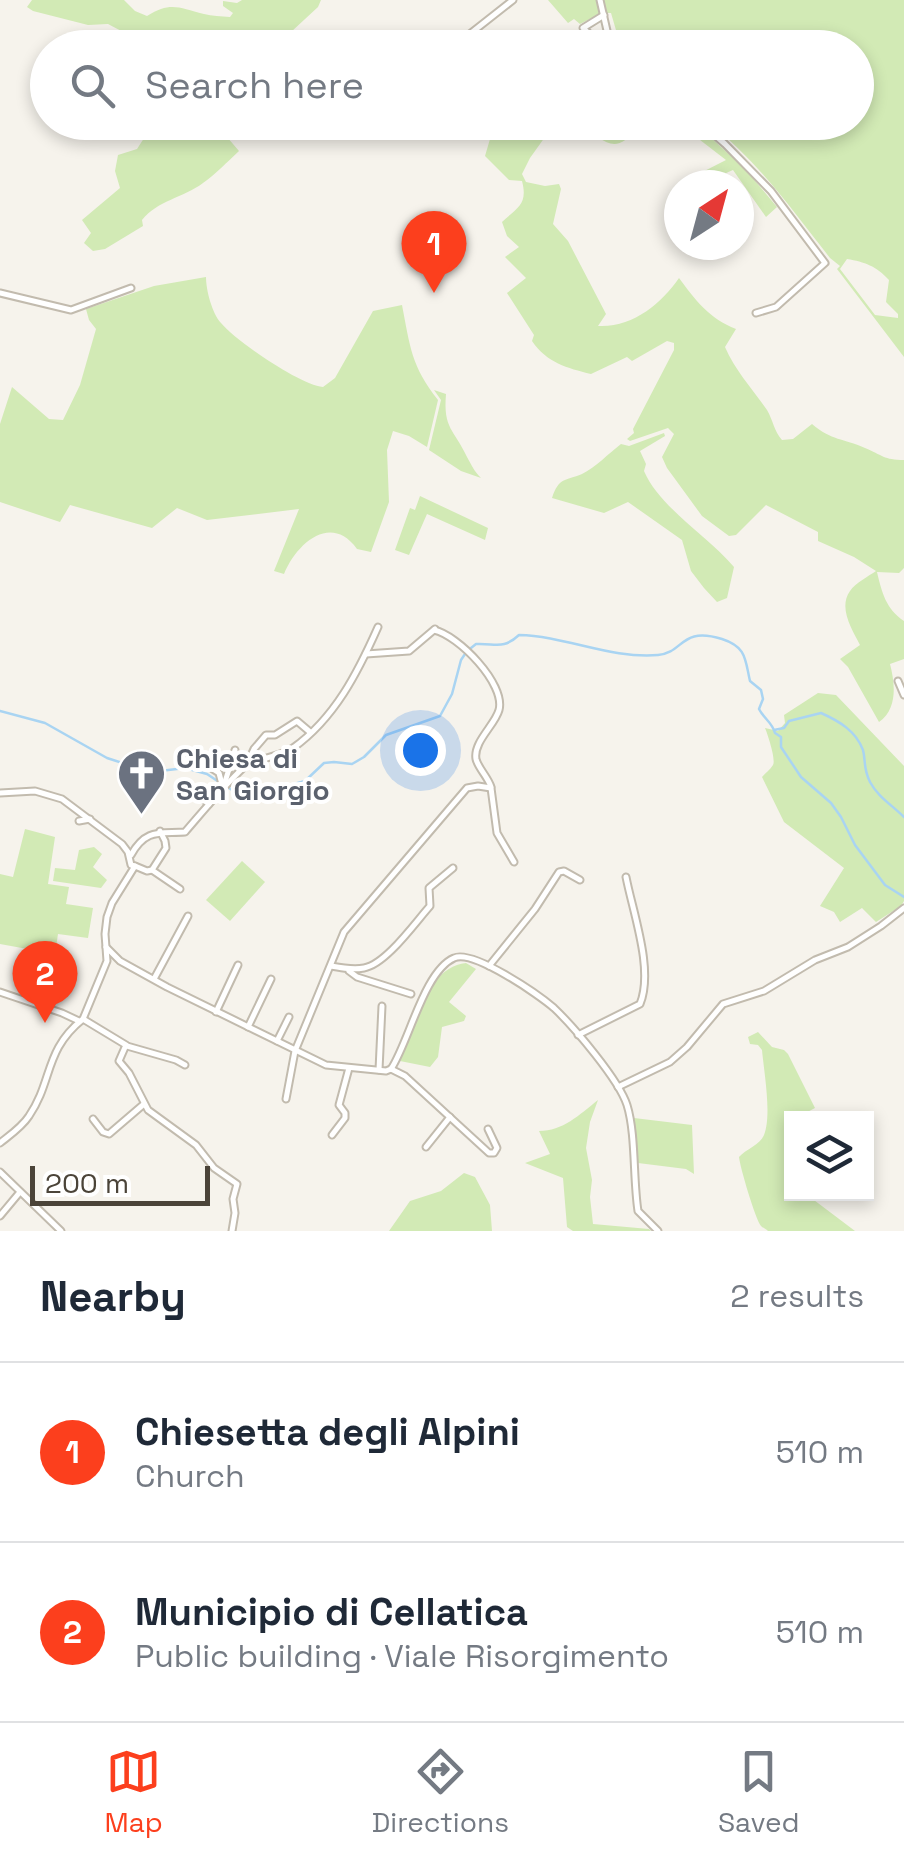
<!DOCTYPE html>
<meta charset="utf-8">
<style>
body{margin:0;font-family:"Space Grotesk",sans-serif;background:#f2f2f3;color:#1f2937}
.controls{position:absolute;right:30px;bottom:30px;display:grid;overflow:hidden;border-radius:0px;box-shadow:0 5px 15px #0003}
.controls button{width:90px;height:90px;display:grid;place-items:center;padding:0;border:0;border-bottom:2px solid #e0e1e3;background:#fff;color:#1f2937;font:50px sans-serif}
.compass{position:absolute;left:664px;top:170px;width:90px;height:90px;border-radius:50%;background:#fff;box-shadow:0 5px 15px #0003;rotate:36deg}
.scale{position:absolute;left:30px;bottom:25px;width:180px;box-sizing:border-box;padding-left:10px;border:5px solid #4b4439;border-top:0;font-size:28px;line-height:35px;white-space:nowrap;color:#4b4439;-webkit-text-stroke:8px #fff;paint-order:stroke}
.you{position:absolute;left:420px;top:750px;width:35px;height:35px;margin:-25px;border:8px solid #fff;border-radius:50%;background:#1a73e8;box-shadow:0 0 0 15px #1a73e833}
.badge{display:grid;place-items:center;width:65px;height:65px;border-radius:50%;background:#fc3f1d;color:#fff;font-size:32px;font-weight:700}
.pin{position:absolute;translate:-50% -82px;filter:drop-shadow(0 2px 5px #0008)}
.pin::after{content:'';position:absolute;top:52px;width:35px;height:30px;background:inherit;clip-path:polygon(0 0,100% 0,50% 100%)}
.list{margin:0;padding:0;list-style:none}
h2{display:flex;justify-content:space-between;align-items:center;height:130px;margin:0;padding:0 40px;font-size:42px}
h2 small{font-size:32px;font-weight:400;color:#747a83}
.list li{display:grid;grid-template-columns:65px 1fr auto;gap:30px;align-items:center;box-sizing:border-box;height:180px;padding:0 40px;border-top:2px solid #e0e1e3}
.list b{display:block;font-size:38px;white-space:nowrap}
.list p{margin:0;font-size:32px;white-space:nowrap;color:#747a83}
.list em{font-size:32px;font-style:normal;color:#747a83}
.icon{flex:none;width:55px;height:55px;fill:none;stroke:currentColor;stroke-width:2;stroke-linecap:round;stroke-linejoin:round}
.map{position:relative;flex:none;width:904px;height:1231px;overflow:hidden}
.search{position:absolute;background:#fff;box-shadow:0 5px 15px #0003;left:30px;right:30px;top:30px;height:110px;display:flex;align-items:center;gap:25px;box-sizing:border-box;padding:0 35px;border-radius:55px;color:#747a83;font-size:38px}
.sheet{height:490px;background:#fff}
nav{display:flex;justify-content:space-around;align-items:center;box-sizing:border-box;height:140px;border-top:2px solid #e0e1e3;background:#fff;font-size:28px;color:#747a83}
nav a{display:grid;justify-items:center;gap:5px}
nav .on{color:#fc3f1d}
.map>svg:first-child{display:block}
</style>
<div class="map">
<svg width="904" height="1231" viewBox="0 0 904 1231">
<rect width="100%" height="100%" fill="#f6f3ec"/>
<g fill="#d2eab5" fill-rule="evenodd">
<path d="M 32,0 L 124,0 L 135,11 L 147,16 C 171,1 179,8 204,14 C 212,16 221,16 230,17 L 233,13 L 223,6 L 223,1 L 237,3 L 242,0 L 321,0 L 318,7 L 291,32 L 294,47 L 237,47 L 212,42 L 191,44 L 170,42 L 144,43 L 108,24 L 88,25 L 33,11 L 27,7 Z"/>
<path d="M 548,0 L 597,0 L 602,13 L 580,24 L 574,19 L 568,23 Z"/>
<path d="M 601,0 L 904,0 L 904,357 L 837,269 L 840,266 L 830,258 C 793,211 757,160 709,123 L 856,122 L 856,48 L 636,47 L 626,33 L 618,37 L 611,13 L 605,13 ZM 847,259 C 865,262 876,266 889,280 L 886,302 L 898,314 L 898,318 L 875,315 L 840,269 Z"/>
<path d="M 161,123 L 215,123 L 239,151 C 227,162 216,174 203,183 C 183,198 158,200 142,220 L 143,226 L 105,249 L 93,251 L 84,243 L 91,233 L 82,220 L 120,188 L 115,171 L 118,155 L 137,149 L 148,132 Z"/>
<path d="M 500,123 L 555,123 L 530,158 L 522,174 L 526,182 L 545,186 L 559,184 L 561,189 L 553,224 L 568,241 L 606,314 L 598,326 C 632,328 661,304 679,278 C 695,300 710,319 736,329 L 725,347 C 736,372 752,388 767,410 C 773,420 774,431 782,440 L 793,439 L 812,424 C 832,441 843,438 865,448 C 882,455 884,460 904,460 L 904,568 L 899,573 L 877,572 C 882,593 886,609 904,621 L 904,659 L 890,664 C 895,683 898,709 879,722 L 848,667 L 840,659 L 860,645 C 852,629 838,608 850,591 C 855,583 869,576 876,571 L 854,557 L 818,541 L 818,532 L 766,505 L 736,535 L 729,536 L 702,516 L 667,468 L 662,457 L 674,434 L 668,428 L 630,441 L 627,439 L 634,433 L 633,429 L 674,350 L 674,343 L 667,341 L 632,361 L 627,357 L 591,374 C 567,368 547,363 532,341 L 534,335 L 507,293 L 526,278 L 505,257 L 519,247 L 507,236 L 502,222 C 518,207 528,204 522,181 L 509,180 L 485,156 L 490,139 Z"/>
<path d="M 579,123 L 619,123 L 638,126 C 615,158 605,141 579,123 Z"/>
<path d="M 678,123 L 695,123 L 746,170 L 777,207 L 766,217 L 733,170 C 717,177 698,187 681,183 L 726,160 Z"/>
<path d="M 206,277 C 206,290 212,313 221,323 C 236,341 300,385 323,387 L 335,378 L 373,311 L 402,305 C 410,346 411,366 438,400 L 427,447 L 409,436 L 393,431 L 387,450 L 389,502 L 371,552 L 357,549 C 331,513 297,543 284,574 L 274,571 L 299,509 L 207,520 L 177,508 L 152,528 L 70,505 L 60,522 L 0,502 L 0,424 L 12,387 L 49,419 L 63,420 L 80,385 L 96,329 L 89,320 L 86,309 L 154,286 Z"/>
<path d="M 434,390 L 446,394 C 443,429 454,429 467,457 C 472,466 474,471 481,478 L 461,471 L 429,450 L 441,400 Z"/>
<path d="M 664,433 L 665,436 L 640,451 L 646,464 L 644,471 C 660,508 707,535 734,567 L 727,598 L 717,602 L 704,588 L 691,571 L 682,540 L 628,502 L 604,513 L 552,498 C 559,477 565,481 582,474 C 595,468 609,453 621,444 L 629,446 Z"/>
<path d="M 420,496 L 488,528 L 485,540 L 427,514 L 409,555 L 395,550 L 410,508 L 415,510 Z"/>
<path d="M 818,693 L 836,695 L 904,766 L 904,901 L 901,906 L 876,922 L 862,908 L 840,922 L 834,912 L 820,906 L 844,868 L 784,822 L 762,777 C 765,773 770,770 773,765 C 776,760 768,735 765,728 L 778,731 L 785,723 L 784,715 Z"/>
<path d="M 25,829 L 55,837 L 48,884 L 69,887 L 66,904 L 93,908 L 88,938 L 58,934 L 55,954 L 0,944 L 0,874 L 13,877 Z"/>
<path d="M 94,847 L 102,854 L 93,867 L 107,880 L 101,888 L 53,881 L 55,868 L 75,870 L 79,850 Z"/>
<path d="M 242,861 L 265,882 L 230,921 L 206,900 Z"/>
<path d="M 466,963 L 476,969 L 449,1002 L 466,1016 L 464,1021 L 442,1027 L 438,1057 L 430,1067 L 400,1061 C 412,1029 426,967 466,963 Z"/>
<path d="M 758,1032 L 772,1047 L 784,1050 L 788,1054 L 815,1108 L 796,1118 L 792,1118 L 788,1138 L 791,1143 L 792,1194 L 806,1194 L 855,1231 L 768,1231 C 766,1229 763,1228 761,1226 C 755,1218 740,1167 739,1157 C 746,1149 760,1145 764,1135 C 772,1115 764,1072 762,1050 L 758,1045 L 750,1044 L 748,1037 Z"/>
<path d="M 598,1100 L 590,1122 L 586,1148 L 592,1180 L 590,1197 L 593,1224 L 649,1229 L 651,1231 L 573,1231 L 567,1227 L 563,1178 L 525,1163 L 550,1154 L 539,1131 C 563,1131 579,1115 598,1100 Z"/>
<path d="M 634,1118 L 692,1125 L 694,1174 L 686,1169 L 638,1163 Z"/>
<path d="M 464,1173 L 475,1177 L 490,1205 L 492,1231 L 389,1231 L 410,1201 L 441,1191 Z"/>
</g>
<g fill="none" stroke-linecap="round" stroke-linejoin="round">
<g stroke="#a9d4f2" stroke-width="2.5">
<path d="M 471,648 L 476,644 C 496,643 503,650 519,635 C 566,636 610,659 658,655 C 684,653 680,626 722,639 C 747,647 745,660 750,681 L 761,690 L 763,699 L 759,709 C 764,719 772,722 775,733 L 781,737 L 781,747 L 801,777 L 831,803 L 841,817 L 855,845 L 885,885 L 904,897"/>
<path d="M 0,711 L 45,723 L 107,758 L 141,769 L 160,771 L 185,768 L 207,774 L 219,782"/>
<path d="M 774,730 L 784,728 L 789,721 L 821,713 C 839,721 856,731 863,750 C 866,762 863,768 870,782 C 878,797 892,805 904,817"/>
<path d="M 229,788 L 243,797 L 256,800 L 283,787 L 305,781 L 324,763 L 334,762 L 352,764 L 364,757 L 386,735 L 440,716 L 452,694 L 461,660 L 465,654"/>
</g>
<defs>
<g id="street">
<path d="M 600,0 L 608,35 L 607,48"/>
<path d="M 604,15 L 583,28 L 605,48"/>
<path d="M 420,40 L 427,48"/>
<path d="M 452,48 L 513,0"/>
<path d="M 700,122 L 725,144 L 771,191 L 825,263 L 776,307 L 756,313"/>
<path d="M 0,293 L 71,310 L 131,288"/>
<path d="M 434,630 C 458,635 506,684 499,710 C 495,725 473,742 476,759 C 478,768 488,777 491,787"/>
<path d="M 366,654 L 409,651 L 435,629"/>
<path d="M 898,681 L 904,695"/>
<path d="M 182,759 L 205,764 L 219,773 L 223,788"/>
<path d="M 247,764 L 254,749 L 266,735 L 275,735 L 297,721 L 310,732"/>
<path d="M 224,785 L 235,750"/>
<path d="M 194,791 L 209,804"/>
<path d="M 0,793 L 35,791 L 62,799 L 122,844 L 128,852 L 131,865 L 135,866 L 112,903 L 107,917 L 105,934 L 107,961 L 83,1019 L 126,1045 L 119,1061 L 129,1073 L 148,1110 L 196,1145 L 214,1168 L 237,1184 L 233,1199 L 235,1213 L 232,1231"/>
<path d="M 79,821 L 90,819"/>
<path d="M 131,855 C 146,828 160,834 185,832 C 204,810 222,788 243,768 C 256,757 279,758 293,748 C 335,718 358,672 378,627"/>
<path d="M 135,866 L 147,871 L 152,870 L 180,889"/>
<path d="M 152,870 L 166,848 L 165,841 L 160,831"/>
<path d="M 106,947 L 120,961 L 167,987 L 326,1065 L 386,1071 L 391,1069"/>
<path d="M 331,966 C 342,968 352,970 364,968 C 386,964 414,924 430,906 L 429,888 L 453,868"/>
<path d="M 489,966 L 535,909 L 559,872 L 564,871 L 580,880"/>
<path d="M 349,971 L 357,977 L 411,994"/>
<path d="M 154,979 L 188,916"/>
<path d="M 0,992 L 62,1013 L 79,1021"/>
<path d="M 216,1012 L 238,965"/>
<path d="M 248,1027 L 271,979"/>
<path d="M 578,1035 L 640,1004 C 654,970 633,913 626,877"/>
<path d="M 277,1041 L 289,1017"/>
<path d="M 127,1046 L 176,1060 L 185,1065"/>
<path d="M 391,1069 C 409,1042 424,971 454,958 C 473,949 539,995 554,1008 C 574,1027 619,1080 627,1105 C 636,1134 633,1179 638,1211 L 658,1231"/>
<path d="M 391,1069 L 405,1076 L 489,1153 L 494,1153 L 497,1148 L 488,1129"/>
<path d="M 379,1070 L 382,1006"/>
<path d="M 618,1087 L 670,1062 L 687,1047 L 723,1004 L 764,991 L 815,960 L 848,947 L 881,926 L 904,908"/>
<path d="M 286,1099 L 295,1051 L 344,932 L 467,788 L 478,786 L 491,788 L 497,833 L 514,862"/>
<path d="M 93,1119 L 103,1132 L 109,1134 L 144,1104"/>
<path d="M 332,1135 L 345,1118 L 345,1113 L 339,1105 L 349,1068"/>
<path d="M 0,1143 C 10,1135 22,1127 29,1116 C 53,1081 44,1050 83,1019"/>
<path d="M 426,1147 L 450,1117"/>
<path d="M 0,1172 L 61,1231"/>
<path d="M 0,1216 L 20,1192"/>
</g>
</defs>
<use href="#street" stroke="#c2bbae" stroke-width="9"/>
<use href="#street" stroke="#fff" stroke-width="5"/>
</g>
<defs>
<symbol id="church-pin" viewBox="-11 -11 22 30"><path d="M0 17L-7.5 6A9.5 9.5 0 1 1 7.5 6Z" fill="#6b7280" stroke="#fff"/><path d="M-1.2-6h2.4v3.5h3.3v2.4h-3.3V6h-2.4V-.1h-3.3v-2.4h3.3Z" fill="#fff"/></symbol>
</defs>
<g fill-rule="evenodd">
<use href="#church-pin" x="114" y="746" width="55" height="75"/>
</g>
<g text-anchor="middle" stroke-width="8" stroke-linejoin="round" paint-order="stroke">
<g font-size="28" font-weight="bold" fill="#5b616d" stroke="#fff" text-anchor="start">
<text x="176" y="768">Chiesa di<tspan x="176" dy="32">San Giorgio</tspan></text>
</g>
</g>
</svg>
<div class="controls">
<button><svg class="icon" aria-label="layers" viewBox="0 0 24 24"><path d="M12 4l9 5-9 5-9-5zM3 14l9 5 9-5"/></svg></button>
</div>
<svg class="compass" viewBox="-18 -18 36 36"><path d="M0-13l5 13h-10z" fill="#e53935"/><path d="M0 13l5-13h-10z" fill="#747a83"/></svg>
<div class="scale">200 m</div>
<div class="you"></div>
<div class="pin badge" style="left:434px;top:293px">1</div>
<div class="pin badge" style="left:45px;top:1023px">2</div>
<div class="search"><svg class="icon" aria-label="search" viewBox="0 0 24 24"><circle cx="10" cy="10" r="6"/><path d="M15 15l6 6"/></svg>Search here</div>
</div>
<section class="sheet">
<h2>Nearby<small>2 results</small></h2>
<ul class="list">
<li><span class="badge">1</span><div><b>Chiesetta degli Alpini</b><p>Church</p></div><em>510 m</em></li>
<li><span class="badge">2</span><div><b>Municipio di Cellatica</b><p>Public building · Viale Risorgimento</p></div><em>510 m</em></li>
</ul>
</section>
<nav>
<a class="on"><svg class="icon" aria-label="map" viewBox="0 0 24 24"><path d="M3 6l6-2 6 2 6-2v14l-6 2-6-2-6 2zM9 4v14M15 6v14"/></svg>Map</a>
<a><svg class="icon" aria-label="directions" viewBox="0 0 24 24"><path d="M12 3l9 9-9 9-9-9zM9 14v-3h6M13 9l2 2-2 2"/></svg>Directions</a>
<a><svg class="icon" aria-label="saved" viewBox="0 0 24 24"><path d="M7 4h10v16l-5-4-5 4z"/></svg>Saved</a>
</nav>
